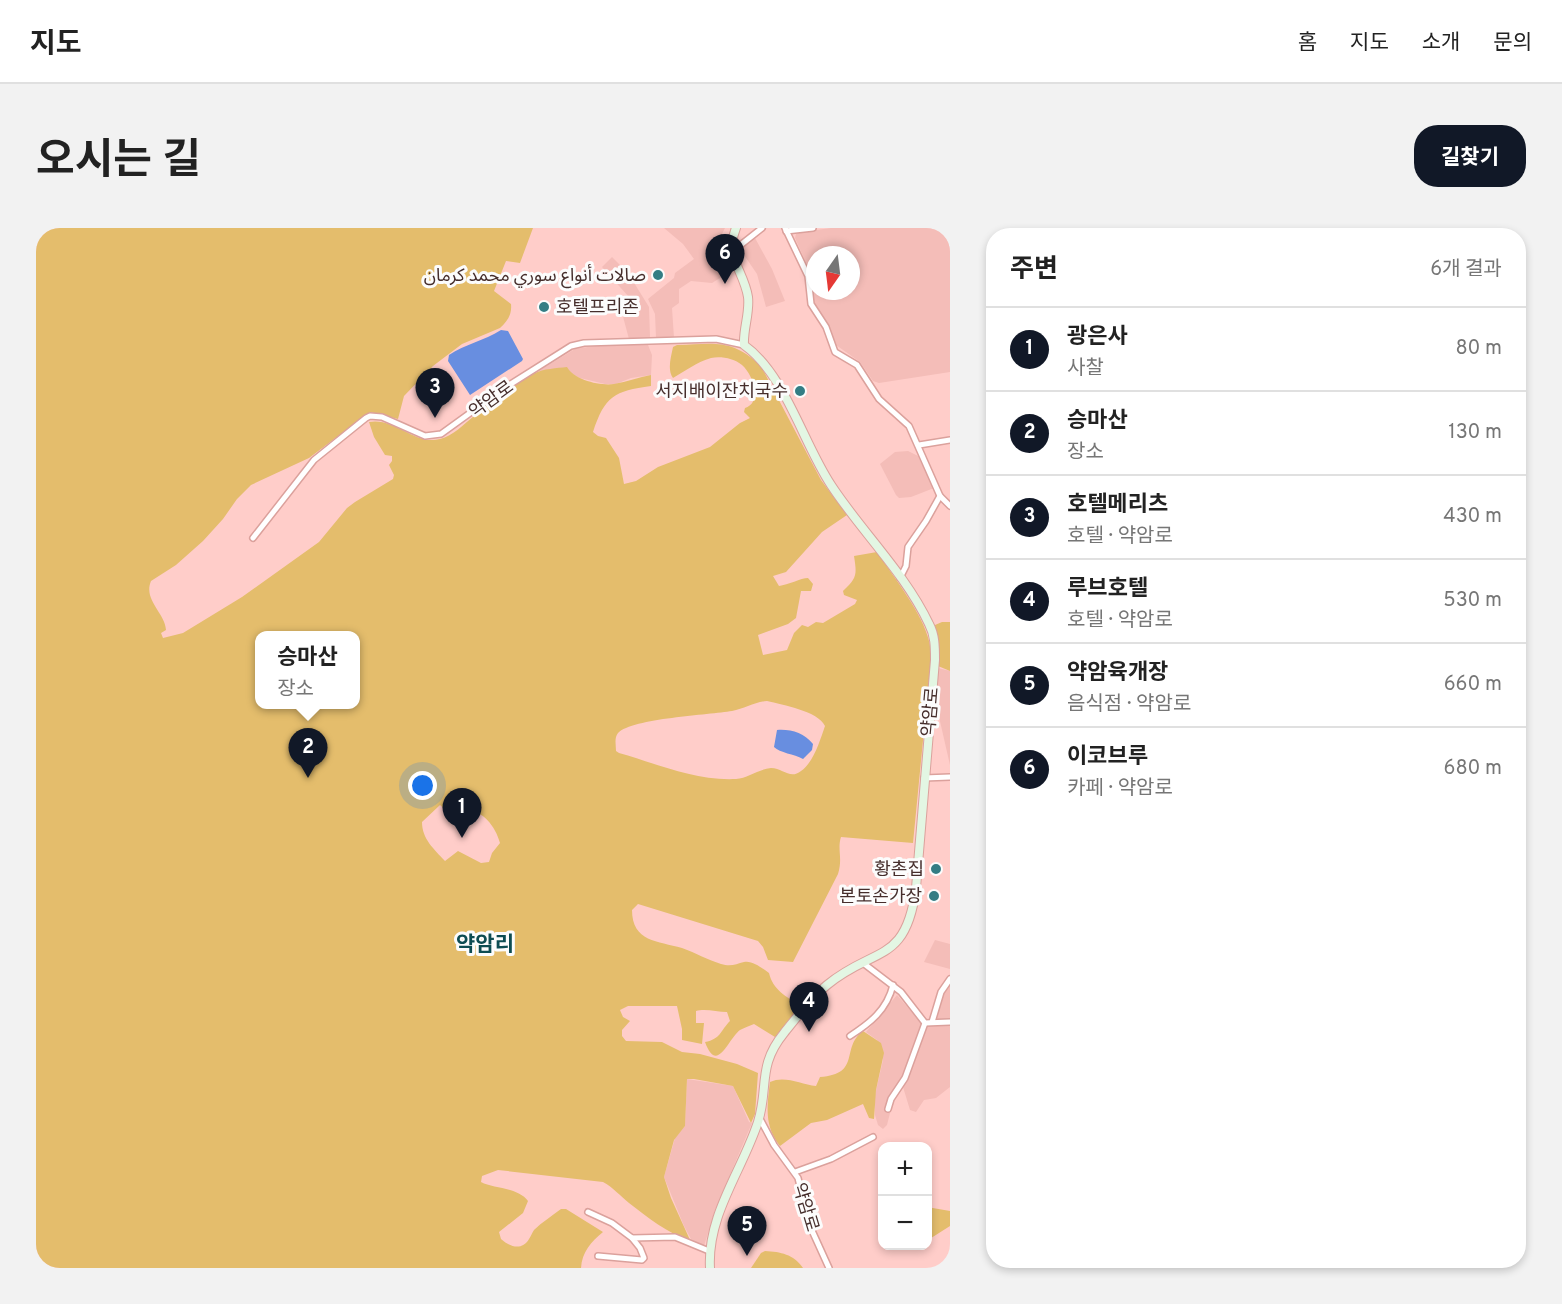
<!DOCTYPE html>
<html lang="ko">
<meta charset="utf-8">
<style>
body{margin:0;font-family:Overpass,"Noto Sans Arabic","Noto Sans KR",sans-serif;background:#f2f2f2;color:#222}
.controls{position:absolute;right:18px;bottom:18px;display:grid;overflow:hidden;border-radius:12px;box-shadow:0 3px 9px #0003}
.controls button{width:54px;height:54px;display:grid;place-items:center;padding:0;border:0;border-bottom:2px solid #e0e0e0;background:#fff;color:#222;font:30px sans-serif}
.compass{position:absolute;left:770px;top:18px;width:54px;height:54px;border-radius:50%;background:#fff;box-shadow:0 3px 9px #0003;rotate:194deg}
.you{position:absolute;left:387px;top:558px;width:21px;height:21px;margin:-15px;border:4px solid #fff;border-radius:50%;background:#1a73e8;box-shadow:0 0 0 9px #1a73e833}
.badge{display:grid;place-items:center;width:39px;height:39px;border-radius:50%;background:#111827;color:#fff;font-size:20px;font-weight:700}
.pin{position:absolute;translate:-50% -50px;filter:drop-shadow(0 2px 3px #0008)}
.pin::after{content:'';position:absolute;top:32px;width:21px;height:18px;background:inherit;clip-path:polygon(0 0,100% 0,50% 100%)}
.popup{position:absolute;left:219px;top:403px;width:105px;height:78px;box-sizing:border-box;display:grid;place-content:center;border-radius:12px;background:#fff;filter:drop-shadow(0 2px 4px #0005);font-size:20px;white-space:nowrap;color:#767676}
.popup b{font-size:22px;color:#222}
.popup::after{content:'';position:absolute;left:50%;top:100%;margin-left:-12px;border:12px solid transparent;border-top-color:#fff}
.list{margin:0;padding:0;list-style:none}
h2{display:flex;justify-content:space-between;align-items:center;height:78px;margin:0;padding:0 24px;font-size:26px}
h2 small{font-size:20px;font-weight:400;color:#767676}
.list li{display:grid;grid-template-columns:39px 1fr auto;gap:18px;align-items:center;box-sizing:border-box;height:84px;padding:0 24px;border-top:2px solid #e0e0e0}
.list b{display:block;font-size:22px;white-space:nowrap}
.list p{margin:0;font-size:20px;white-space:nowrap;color:#767676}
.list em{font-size:20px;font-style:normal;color:#767676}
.map{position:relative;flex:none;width:914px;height:1040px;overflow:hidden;border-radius:24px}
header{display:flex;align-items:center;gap:36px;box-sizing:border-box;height:84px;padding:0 30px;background:#fff;border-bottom:2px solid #e0e0e0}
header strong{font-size:28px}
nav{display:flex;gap:33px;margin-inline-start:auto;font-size:21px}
.intro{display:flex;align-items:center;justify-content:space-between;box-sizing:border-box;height:144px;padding:0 36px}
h1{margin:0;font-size:42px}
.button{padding:15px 27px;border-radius:24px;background:#111827;color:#fff;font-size:21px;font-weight:700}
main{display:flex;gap:36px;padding:0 36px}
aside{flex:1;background:#fff;border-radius:24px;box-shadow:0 3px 9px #0003}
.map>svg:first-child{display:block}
</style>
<header>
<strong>지도</strong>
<nav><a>홈</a><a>지도</a><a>소개</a><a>문의</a></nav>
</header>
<div class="intro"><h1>오시는 길</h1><a class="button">길찾기</a></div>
<main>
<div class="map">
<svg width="914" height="1040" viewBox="0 0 914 1040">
<rect width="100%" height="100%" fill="#ffcdc9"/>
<g fill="#f4bdb8" fill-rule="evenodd">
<path d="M 628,0 L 689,0 L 682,14 L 680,25 L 692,45 L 676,55 L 655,53 L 643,61 L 643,75 L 636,80 L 638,110 L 620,110 L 619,86 L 612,71 L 638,50 L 639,45 L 658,31 L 647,16 Z"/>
<path d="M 795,0 L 914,0 L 914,144 L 843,155 L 837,153 L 824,134 L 800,117 L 792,96 L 778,75 L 776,48 L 759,10 L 760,6 L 765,4 ZM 779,27 L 815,27 L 815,63 L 779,63 Z"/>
<path d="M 719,10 L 736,41 L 749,73 L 730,79 L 721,46 L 704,21 Z"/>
<path d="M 576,29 L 592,45 L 613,79 L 614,109 L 611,110 L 593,111 L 586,85 L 592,78 L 593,69 L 566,39 Z"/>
<path d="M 565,117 L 612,117 L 616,127 L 615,147 L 595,150 L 580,156 L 569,156 L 544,150 L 524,140 L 501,144 L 539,121 Z"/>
<path d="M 872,223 L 882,228 L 898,260 L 875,269 L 863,270 L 860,267 L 844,236 L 859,224 Z"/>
<path d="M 902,440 L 914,443 L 914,537 L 898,467 Z"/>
<path d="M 899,712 L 914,716 L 914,741 L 888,734 Z"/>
<path d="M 914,755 L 914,791 L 900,792 L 905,768 Z"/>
<path d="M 861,767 L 886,796 L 893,798 L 910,796 L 914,798 L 914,859 L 900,870 L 888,872 L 880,884 L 874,882 L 867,859 L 857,873 L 851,897 L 847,901 L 842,897 L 839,887 L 839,867 L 847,832 L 841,812 L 830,804 Z"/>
<path d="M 651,851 L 697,858 L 713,894 L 716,895 L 679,982 L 668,1018 L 655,1011 L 648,998 L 628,949 L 639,910 L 649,898 Z"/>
</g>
<g fill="#e4bd6c" fill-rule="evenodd">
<path d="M 0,0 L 497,0 L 484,35 L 470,33 L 458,63 L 475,76 C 476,86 472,93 464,100 L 426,116 L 397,138 L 368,168 L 362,191 L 334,184 L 273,230 L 215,257 L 201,271 L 187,291 L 167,313 L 140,337 L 115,353 C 107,372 129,385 130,402 L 125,405 L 127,410 L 147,405 L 206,369 L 283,314 L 311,280 L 319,274 L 357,251 L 358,247 L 353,237 L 356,233 L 356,228 L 349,227 L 338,209 L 333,194 C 359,189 379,218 404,211 C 417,208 428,196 438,188 C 456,172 478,156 499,145 C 507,141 521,140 531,139 C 538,152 564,158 578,156 C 591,154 603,149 615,147 L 615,158 C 578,163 569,168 557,204 L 562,208 L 570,210 L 583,230 L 588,256 L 600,253 L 622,239 L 674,219 L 704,195 L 714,190 L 708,184 L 709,180 C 728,173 716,146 706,137 C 698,130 684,128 675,130 C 661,134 649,143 637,150 C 631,142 635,129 637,119 L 641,117 C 679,116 695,110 725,138 L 785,252 L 811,287 L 786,304 L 750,344 L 737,348 L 743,358 C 752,357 765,350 772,350 L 777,356 L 775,363 L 765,363 L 760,390 L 752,396 L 722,407 L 727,427 L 751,422 L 758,405 L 766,397 L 772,399 L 780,394 L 787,395 L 819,376 L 821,372 L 808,367 L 807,363 C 821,350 821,347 818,328 L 841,324 C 857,348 887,386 893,413 C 896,425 894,438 893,451 L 877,615 L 805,609 C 801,621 807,630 802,646 L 757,734 L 732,732 L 727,719 L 722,713 L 602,676 L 596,682 C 596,714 622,713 646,720 C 660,725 672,732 685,736 C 695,739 700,736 708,734 C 716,732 726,740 733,745 C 737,762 750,768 764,778 L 739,809 L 718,796 C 713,798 708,800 704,802 C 692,811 681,847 669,814 C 685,811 684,803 694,793 L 691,784 C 681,784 669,780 660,783 L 660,795 L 668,795 L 666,816 L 646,812 L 646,801 L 641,778 L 592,778 L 584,782 L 587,789 L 594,793 L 586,802 L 586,808 L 590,813 L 626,814 L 646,824 L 664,826 L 701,836 L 722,845 L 719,886 L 715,895 L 697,858 L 658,851 L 651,851 L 649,898 L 638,912 L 628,949 L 635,970 L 654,1012 C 632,1006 611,989 593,975 C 584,968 578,960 567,954 L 462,942 L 446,948 L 445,954 C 458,961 482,959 492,973 L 487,985 L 463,1004 L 465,1011 C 474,1019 486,1023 493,1011 C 495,1008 496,1005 498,1002 C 506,994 516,988 525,981 L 530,981 L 567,1004 C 555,1014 546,1024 545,1040 L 0,1040 ZM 224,408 L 320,408 L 320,476 L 224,476 ZM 731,473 C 747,477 782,483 789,498 C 784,512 778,534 765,543 C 754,552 747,540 735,540 C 723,541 712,550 700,551 C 659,553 622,536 583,525 L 580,523 C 580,517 578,510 582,505 C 597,490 673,487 696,483 C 708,481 719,474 731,473 ZM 404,577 L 415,587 C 438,573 458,593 464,615 L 456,625 L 453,634 L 445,635 L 422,623 L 409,633 C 398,621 386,611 386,594 Z"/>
<path d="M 906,394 L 914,394 L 914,443 L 902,438 L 899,397 Z"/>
<path d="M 827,803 L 845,815 L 848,825 L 840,862 L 838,891 L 833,890 L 827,876 L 791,892 L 775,895 L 744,918 C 728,898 731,878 734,854 C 748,847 765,856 780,858 L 784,849 C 826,846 804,820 827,803 Z"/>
<path d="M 891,979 L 914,983 L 914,998 L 892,1012 Z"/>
<path d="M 729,1023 C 745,1024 757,1026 767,1040 L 715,1040 L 725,1025 Z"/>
</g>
<g fill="#688ee0">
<path d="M 465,102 L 472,103 L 487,131 L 486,133 L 434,167 L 412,133 L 413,127 C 429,116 448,113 465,102 Z"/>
<path d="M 741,502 C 755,501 768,505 777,516 L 776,522 L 767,531 C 758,526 744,525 738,519 Z"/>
</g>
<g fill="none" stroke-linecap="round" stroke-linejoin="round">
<defs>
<g id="street">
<path d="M 749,0 L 772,48 L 775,76 L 790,99 L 799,124 L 821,137 L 843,171 L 873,198 L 904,268 L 914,278"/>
<path d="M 750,3 L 777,0"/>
<path d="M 697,23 L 726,0"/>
<path d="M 883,217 L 914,212"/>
<path d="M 217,310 L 278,232 L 330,190 L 334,188 L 346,189 L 389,208 L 405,206 L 470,159 L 535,118 L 548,115 L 680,111 L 708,117"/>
<path d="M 864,350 L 870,338 L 872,319 L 890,293 L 904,268"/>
<path d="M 888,550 L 914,549"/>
<path d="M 827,735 L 865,764 L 889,795 L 914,794"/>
<path d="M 896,794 L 905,764 L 914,751"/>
<path d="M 814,808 C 834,795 851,782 857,757"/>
<path d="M 852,881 L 855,871 L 869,850 L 889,795"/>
<path d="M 723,889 L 738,917 L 762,950 L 773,996 L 793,1040"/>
<path d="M 759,944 L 795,931 L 837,909"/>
<path d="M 552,984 L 576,995 L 596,1010"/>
<path d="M 562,1028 L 606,1032 L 608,1030 L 604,1020 L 596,1010 L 639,1009 L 673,1023"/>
</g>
<path id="secondary" d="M 674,1040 C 671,987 706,943 722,894 C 733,859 721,838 748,805 C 761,789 775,770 791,757 C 838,718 870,737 880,660 L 899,432 C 899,419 899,407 893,396 C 869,345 825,303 795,257 C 767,215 749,146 708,117 C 707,101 714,85 712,69 C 708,43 688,28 700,0"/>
</defs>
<use href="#street" stroke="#dba19c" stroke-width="8"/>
<use href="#secondary" stroke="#dba19c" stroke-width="10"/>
<use href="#street" stroke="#fff" stroke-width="5"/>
<use href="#secondary" stroke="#e3f6e3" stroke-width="8"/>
</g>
<g fill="#347d84" stroke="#fcfcfc" stroke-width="2">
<circle cx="622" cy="47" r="6"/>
<circle cx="508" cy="79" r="6"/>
<circle cx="764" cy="163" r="6"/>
<circle cx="900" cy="641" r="6"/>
<circle cx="898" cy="668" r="6"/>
</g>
<g text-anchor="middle" stroke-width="6" stroke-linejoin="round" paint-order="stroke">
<g font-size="18" fill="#462e2c" stroke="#fcfcfc" text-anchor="end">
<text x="610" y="53">صالات أنواع سوري محمد كرمان</text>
<text x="520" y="85" text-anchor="start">호텔프리존</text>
<text x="752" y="169">서지배이잔치국수</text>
<text x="888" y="647">황촌집</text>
<text x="886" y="674">본토손가장</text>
</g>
<g font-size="18" fill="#462e2c" stroke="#fcfcfc">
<text transform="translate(455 171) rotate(-36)" y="6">약암로</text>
<text transform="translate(894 484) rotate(-85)" y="6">약암로</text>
<text transform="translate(770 979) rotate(73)" y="6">약암로</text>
</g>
<g font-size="21" font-weight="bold" fill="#0d4c52" stroke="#fcfcfc">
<text x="449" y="723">약암리</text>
</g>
</g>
</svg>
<div class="controls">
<button>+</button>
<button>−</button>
</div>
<svg class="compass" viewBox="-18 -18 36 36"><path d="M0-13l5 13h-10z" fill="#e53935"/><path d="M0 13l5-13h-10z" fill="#767676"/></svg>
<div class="you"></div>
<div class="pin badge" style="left:426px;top:610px">1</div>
<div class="pin badge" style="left:272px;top:550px">2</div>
<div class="popup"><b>승마산</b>장소</div>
<div class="pin badge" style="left:399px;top:190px">3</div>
<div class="pin badge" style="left:773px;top:804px">4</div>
<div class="pin badge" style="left:711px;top:1028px">5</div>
<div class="pin badge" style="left:689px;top:56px">6</div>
</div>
<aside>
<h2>주변<small>6개 결과</small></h2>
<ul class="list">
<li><span class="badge">1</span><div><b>광은사</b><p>사찰</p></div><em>80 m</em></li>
<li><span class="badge">2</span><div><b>승마산</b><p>장소</p></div><em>130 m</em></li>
<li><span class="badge">3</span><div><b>호텔메리츠</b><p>호텔 · 약암로</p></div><em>430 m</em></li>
<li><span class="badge">4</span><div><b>루브호텔</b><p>호텔 · 약암로</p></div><em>530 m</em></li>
<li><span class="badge">5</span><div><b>약암육개장</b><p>음식점 · 약암로</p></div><em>660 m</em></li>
<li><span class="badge">6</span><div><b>이코브루</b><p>카페 · 약암로</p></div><em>680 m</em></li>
</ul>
</aside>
</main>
